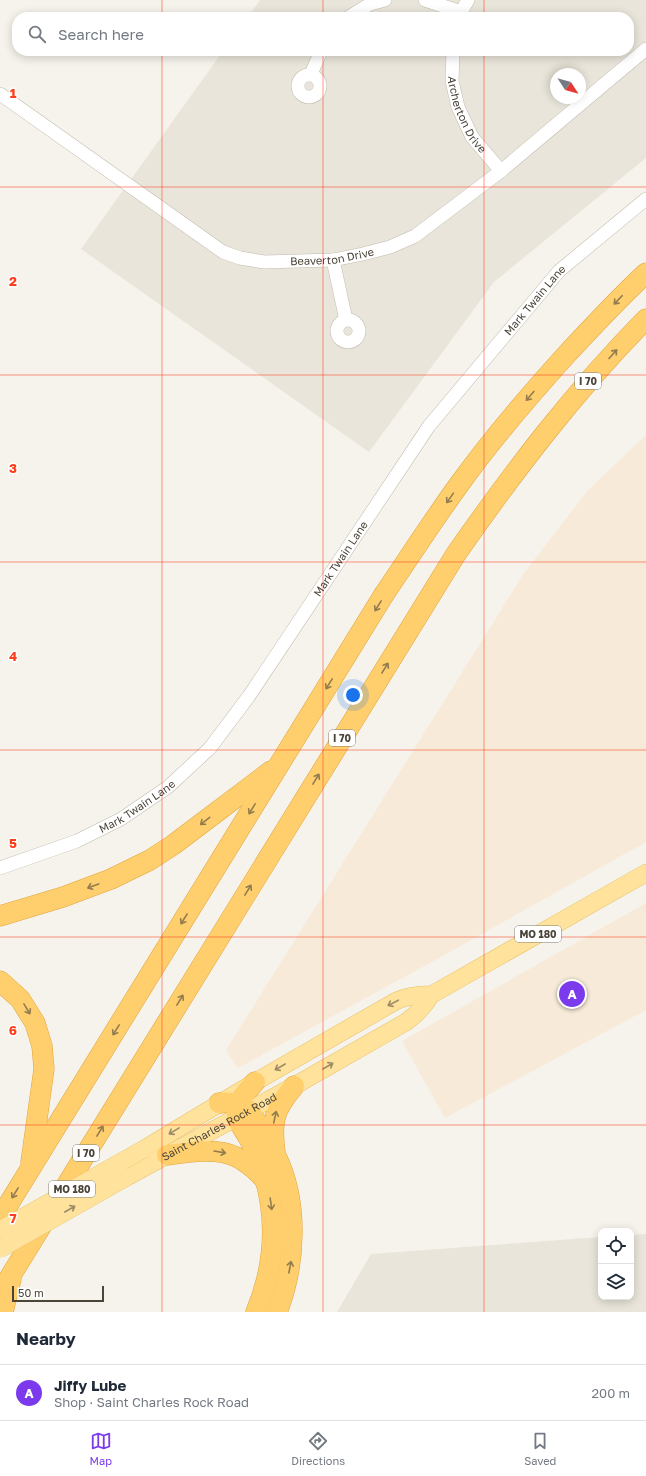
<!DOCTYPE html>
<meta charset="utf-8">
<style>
body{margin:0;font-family:"Golos Text",sans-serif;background:#f2f2f3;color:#1f2937}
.controls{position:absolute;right:12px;bottom:12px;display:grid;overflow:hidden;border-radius:8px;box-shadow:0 2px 10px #0003}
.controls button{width:36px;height:36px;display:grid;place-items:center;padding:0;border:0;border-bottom:1px solid #e0e1e3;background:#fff;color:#1f2937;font:20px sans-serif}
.compass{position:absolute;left:550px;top:68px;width:36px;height:36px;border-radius:50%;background:#fff;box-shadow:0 2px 10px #0003;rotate:126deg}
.scale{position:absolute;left:12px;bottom:10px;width:92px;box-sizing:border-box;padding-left:4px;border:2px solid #4b4439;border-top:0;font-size:11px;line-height:14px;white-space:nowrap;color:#4b4439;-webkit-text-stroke:3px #fff;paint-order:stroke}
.you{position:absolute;left:353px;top:695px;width:14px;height:14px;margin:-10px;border:3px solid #fff;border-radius:50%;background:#1a73e8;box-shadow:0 0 0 6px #1a73e833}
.badge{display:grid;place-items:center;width:26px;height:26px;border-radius:50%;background:#7c3aed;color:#fff;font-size:13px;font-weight:700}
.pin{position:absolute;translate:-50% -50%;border:2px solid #fff;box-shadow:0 1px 4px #0006}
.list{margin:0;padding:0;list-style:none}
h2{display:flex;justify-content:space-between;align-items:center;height:52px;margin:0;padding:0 16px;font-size:17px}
h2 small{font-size:13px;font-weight:400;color:#747a83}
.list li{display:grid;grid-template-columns:26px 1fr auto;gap:12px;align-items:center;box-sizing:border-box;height:56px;padding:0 16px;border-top:1px solid #e0e1e3}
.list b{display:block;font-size:15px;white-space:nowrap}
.list p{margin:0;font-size:13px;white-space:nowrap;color:#747a83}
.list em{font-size:13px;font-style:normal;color:#747a83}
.icon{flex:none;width:22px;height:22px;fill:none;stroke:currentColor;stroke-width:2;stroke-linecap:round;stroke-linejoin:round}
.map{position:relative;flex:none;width:646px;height:1312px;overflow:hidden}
.search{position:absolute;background:#fff;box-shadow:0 2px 10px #0003;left:12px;right:12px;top:12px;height:44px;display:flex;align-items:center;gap:10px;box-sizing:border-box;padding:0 14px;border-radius:16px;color:#747a83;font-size:15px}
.sheet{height:108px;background:#fff}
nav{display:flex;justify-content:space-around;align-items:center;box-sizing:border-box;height:56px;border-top:1px solid #e0e1e3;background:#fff;font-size:11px;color:#747a83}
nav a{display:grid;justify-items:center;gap:2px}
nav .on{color:#7c3aed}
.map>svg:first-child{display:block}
</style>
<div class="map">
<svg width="646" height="1312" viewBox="0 0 646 1312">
<rect width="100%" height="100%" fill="#f6f3ec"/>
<g fill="#eae5da" fill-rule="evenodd">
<path d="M 260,0 L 646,0 L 646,158 L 494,282 L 369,452 L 81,249 L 223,51 L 629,51 L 629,17 L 248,17 ZM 556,74 L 580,74 L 580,98 L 556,98 Z"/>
<path d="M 646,1234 L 646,1312 L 337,1312 L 371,1254 L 601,1237 L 601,1297 L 631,1297 L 631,1235 Z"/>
</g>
<g fill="#f7ead8">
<path d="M 646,435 L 646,842 L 448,953 L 238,1068 L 226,1050 L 524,573 L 589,489 Z"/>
<path d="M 646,903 L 646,1010 L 445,1118 L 402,1041 Z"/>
</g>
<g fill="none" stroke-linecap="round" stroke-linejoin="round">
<defs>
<g id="minor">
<path d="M 425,0 L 461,12"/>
<path d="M 349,17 L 370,4 L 385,0"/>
<path d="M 459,17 L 461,12 L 468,0"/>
<path id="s1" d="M 453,51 L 452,81 L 458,107 L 472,137 L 501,171"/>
<path d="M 311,74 L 321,51"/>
<circle cx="309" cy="86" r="11"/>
<path id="s2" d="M 0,94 L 223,252 L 240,258 L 264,262 L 333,260 L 363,254 L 390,247 L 415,236 L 501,171 L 646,49"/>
<path d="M 333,260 L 346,320"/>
<circle cx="348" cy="331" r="11"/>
<path id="s3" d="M 0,868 L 77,841 L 121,819 L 168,787 L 210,748 L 249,696 L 429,426 L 559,271 L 646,199"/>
</g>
<g id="major">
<path d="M 144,1149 L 255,1082 L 396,1001 C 408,996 418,994 431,995"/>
<path id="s4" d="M 127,1177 L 294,1086 L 406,1022 C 417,1014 424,1007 431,995 L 646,873"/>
</g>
<g id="highway">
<path d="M 0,916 L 63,897 L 111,879 L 150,860 L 173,845 L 271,771"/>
<path d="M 0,981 L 20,999 L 35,1023 L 42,1046 L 44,1069 L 31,1162"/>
<path d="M 255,1082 C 247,1091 235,1102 237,1116 C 238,1123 245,1131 248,1137 C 253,1145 256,1154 260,1163 C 278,1212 276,1263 256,1312"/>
<path d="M 219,1103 C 247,1100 250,1112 263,1133 C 267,1140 272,1147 275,1154 C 299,1201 296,1264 277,1312"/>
<path d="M 275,1152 C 271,1120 274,1110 294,1086"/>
<path d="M 167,1155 C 209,1150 233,1144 264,1179"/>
<path d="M 0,1218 L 383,596 C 408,559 432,522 458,486 C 491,440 528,397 566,355 C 592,327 618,299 646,273"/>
<path d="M 0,1293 L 456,554 C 514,471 575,391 646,319"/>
<path d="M 3,1312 L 11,1279"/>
</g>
</defs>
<use href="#minor" stroke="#c2bbae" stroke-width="14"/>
<use href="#major" stroke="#e6c16a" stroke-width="18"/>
<use href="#highway" stroke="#e0a43c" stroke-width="21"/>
<use href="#minor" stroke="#fff" stroke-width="13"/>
<use href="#major" stroke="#ffe39c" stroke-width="17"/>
<use href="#highway" stroke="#ffcf6e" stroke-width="20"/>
<defs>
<g id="major-bridge">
<path d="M 0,1230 L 144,1149"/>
<path d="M 0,1249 L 127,1177"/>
</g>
</defs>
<use href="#major-bridge" stroke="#e6c16a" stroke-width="18" stroke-linecap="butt"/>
<use href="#major-bridge" stroke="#ffe39c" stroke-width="17"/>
</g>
<defs><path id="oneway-shaft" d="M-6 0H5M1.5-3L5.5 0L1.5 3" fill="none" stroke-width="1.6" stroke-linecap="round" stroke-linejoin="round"/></defs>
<g stroke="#937c4e">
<use href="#oneway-shaft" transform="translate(618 300) rotate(134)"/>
<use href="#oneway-shaft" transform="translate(613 354) rotate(-48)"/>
<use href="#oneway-shaft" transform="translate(530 396) rotate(130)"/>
<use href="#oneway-shaft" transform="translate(450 498) rotate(125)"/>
<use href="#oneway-shaft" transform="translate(378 606) rotate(122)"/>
<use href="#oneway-shaft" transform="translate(385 668) rotate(-58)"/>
<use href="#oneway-shaft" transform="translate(329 684) rotate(122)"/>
<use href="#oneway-shaft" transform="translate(316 779) rotate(-58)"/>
<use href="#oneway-shaft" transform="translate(252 809) rotate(122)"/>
<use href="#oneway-shaft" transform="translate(205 821) rotate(142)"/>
<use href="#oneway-shaft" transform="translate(93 886) rotate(160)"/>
<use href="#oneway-shaft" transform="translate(248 890) rotate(-58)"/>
<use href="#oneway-shaft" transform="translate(184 919) rotate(122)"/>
<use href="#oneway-shaft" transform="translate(180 1000) rotate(-58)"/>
<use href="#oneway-shaft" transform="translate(27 1009) rotate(59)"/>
<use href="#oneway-shaft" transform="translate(116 1030) rotate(122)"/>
<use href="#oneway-shaft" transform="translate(275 1117) rotate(-78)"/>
<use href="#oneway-shaft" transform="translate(100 1131) rotate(-58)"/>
<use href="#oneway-shaft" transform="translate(220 1152) rotate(10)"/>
<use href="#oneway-shaft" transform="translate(15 1193) rotate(122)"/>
<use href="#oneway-shaft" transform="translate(271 1204) rotate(82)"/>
<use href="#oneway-shaft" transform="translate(290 1267) rotate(-79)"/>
</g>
<g stroke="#9c8c66">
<use href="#oneway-shaft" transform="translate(393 1003) rotate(152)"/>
<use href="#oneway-shaft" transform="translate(328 1066) rotate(-30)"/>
<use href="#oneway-shaft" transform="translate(280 1067) rotate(150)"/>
<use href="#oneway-shaft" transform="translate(174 1131) rotate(149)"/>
<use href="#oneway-shaft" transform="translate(70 1209) rotate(-30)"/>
</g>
<path fill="none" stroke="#fc3f1d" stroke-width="1" stroke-opacity="0.55" d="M 162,0 L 162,17M 323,0 L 323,17M 484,0 L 484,17M 162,51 L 162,1312M 323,51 L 323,1312M 484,51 L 484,1312M 0,187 L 646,187M 0,375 L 646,375M 0,562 L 646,562M 0,750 L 646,750M 0,937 L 646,937M 0,1125 L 646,1125"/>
<g text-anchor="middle" stroke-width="3" stroke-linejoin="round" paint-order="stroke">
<g fill="#fff" stroke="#817c74" stroke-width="1">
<rect x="575" y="373" width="26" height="16" rx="3"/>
<rect x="329" y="730" width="26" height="16" rx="3"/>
<rect x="515" y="926" width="46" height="16" rx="3"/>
<rect x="73" y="1145" width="26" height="16" rx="3"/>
<rect x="49" y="1181" width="46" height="16" rx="3"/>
</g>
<g font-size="10" font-weight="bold" fill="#4b4439">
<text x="588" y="385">I 70</text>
<text x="342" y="742">I 70</text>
<text x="538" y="938">MO 180</text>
<text x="86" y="1157">I 70</text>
<text x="72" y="1193">MO 180</text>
</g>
<g font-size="11" fill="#4b4439" stroke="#fff">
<text dy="4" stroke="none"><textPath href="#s1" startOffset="67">Archerton Drive</textPath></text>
<text dy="4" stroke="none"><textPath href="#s2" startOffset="384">Beaverton Drive</textPath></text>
<text dy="4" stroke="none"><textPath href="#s3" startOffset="799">Mark Twain Lane</textPath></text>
<text dy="4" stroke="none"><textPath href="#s3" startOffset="475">Mark Twain Lane</textPath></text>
<text dy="4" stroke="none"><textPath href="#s3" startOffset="151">Mark Twain Lane</textPath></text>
<text dy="4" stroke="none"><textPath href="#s4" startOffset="105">Saint Charles Rock Road</textPath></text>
</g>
</g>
<g font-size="13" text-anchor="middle" font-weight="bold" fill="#fc3f1d" stroke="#fff" stroke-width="3" stroke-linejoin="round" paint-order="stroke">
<text x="13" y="98">1</text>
<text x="13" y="286">2</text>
<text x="13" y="473">3</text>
<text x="13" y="661">4</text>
<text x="13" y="848">5</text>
<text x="13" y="1035">6</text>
<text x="13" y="1223">7</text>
</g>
</svg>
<div class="controls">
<button><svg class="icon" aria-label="locate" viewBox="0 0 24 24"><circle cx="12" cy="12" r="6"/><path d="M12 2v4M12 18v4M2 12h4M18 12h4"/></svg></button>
<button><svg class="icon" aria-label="layers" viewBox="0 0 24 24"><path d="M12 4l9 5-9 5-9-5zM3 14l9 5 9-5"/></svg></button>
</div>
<svg class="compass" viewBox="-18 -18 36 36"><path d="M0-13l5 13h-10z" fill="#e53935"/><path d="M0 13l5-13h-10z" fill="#747a83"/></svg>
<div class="scale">50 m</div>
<div class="you"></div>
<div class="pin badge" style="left:572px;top:994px">A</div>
<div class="search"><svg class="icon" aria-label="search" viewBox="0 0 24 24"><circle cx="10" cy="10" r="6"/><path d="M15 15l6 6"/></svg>Search here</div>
</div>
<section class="sheet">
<h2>Nearby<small></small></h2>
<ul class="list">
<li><span class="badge">A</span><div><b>Jiffy Lube</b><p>Shop · Saint Charles Rock Road</p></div><em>200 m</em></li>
</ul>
</section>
<nav>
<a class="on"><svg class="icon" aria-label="map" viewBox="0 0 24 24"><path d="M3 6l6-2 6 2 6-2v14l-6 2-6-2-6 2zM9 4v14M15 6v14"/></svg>Map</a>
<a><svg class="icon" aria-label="directions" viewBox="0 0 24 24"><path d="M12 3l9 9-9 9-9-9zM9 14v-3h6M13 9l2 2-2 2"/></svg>Directions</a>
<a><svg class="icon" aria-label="saved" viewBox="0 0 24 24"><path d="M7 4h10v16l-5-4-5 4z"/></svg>Saved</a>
</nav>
